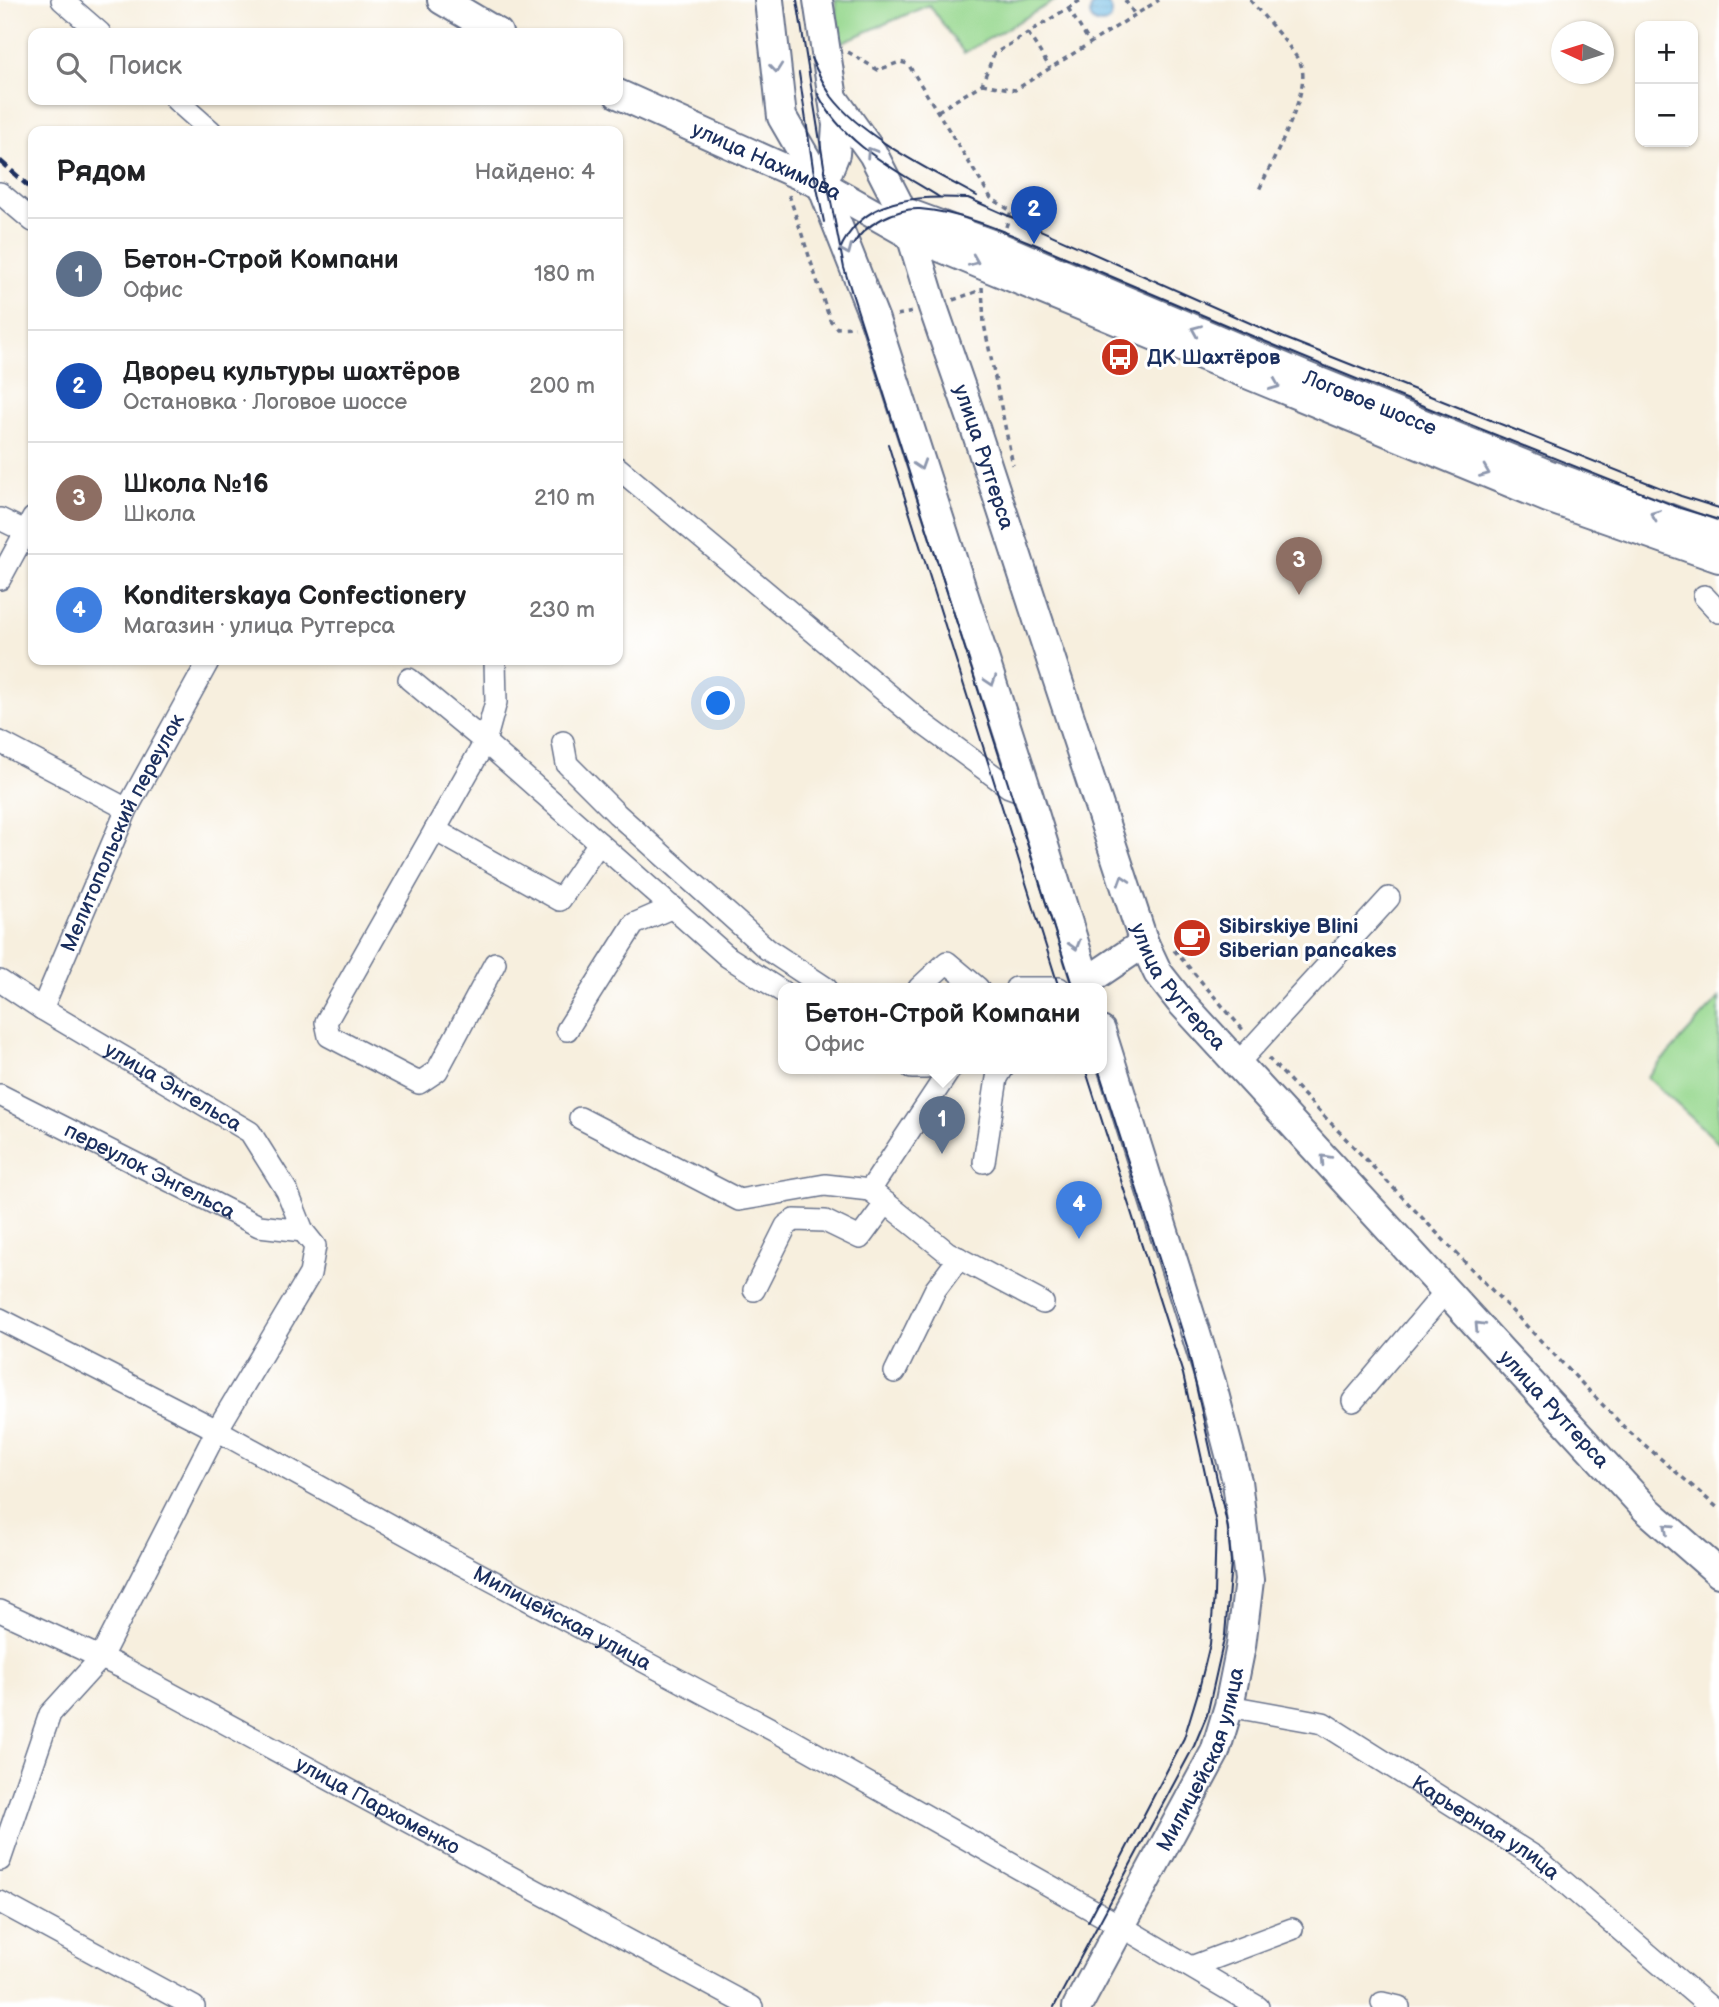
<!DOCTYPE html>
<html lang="ru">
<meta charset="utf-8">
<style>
body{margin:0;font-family:"Balsamiq Sans",sans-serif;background:#f2f2f2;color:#202124}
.controls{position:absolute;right:21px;top:21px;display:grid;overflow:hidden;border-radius:14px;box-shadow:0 2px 5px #0004}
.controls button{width:63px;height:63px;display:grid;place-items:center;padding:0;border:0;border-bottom:2px solid #e0e0e0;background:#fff;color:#202124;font:35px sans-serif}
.compass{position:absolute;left:1551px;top:21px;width:63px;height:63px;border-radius:50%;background:#fff;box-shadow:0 2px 5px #0004;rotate:274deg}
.you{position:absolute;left:719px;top:704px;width:24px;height:24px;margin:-18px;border:5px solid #fff;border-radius:50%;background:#1a73e8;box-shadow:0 0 0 10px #1a73e833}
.badge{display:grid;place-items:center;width:46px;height:46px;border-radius:50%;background:#1a73e8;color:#fff;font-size:23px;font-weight:700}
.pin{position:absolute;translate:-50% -58px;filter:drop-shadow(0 2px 4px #0008)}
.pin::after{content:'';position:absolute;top:37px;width:24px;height:21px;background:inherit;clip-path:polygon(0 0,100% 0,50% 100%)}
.popup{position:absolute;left:778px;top:983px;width:329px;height:91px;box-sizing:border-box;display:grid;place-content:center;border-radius:14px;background:#fff;filter:drop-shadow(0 2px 5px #0005);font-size:23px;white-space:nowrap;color:#757577}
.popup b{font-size:26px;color:#202124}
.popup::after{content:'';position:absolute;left:50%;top:100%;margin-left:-14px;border:14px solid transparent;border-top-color:#fff}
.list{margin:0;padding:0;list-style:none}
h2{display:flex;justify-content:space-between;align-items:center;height:91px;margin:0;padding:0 28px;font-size:30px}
h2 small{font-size:23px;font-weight:400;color:#757577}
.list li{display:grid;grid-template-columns:46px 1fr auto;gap:21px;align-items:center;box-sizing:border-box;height:112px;padding:0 28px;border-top:2px solid #e0e0e0}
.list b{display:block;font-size:26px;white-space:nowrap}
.list p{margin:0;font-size:23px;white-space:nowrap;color:#757577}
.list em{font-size:23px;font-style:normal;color:#757577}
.icon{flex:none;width:38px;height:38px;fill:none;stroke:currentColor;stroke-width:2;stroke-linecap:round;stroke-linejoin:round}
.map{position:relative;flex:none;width:1719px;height:2007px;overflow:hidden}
.search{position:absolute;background:#fff;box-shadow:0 2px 5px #0004;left:28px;top:28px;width:595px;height:77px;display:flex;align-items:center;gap:18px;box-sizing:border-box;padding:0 24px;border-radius:14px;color:#757577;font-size:26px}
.panel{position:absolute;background:#fff;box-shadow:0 2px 5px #0004;left:28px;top:126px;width:595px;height:539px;border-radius:14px}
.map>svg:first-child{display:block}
</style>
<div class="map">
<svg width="1719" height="2007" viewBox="0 0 1719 2007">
<defs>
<pattern id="water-rules" width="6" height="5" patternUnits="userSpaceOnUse" patternTransform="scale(1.75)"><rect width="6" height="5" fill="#68b8e3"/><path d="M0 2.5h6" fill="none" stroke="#5596bb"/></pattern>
</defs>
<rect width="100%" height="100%" fill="#fff"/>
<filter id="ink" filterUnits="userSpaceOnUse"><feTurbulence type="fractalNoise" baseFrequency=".0143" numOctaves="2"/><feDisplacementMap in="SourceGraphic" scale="14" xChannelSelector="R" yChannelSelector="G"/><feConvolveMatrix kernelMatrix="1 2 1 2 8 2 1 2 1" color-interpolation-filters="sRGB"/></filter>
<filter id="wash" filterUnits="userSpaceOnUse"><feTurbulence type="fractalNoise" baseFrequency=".00686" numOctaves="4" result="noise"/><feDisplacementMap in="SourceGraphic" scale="28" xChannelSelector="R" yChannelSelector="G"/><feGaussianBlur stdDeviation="1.57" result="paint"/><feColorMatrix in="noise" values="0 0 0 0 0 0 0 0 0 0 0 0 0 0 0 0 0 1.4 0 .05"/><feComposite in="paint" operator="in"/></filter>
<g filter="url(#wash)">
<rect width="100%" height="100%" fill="#f7efde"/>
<g fill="#97d88f" stroke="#598476" stroke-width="2">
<path d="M 835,0 L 1056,0 L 964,53 L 929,5 L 840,43 Z"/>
<path d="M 1719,998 L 1719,1143 L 1647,1077 Z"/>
</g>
<circle fill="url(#water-rules)" stroke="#4274a0" stroke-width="2" cx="1101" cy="13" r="11"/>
</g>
<g filter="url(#ink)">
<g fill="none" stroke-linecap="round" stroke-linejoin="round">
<defs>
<g id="minor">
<path d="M 62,0 L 100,33"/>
<path d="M 176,100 L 211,131"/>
<path d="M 0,193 L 33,221"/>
<path d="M 618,468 L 925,725 L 1009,787 L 1028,794"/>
<path d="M 0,519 L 33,535"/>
<path d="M 0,579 L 33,518"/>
<path d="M 1704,596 L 1719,612"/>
<path d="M 495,660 L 496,702 L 485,742 L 326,1022 L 329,1036 L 419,1083 L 437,1071 L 495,963"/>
<path d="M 409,679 L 485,742 L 728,957 L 783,992"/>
<path d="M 0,742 L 127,809"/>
<path d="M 563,742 L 567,764 L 617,814 L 767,949 L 826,988"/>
<path d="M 435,830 L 560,900 L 599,843"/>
<path id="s1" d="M 0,981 L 42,1009 L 250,1132 L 287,1191 L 303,1231 L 315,1246 L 310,1274 L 217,1430 L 100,1659 L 50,1714 L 0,1860"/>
<path d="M 919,988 L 947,962 L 978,988"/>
<path d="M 1016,988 L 1059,988"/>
<path id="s2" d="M 42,1009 L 127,809 L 209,660"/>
<path d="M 567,1030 L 634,924 L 673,907"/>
<path d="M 1238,1063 L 1389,898"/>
<path d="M 912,1068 L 926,1068"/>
<path id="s3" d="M 0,1095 L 259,1226 L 303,1231"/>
<path d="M 580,1118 L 739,1200 L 825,1185 L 870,1190 L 951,1068"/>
<path d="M 984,1162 L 997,1078 L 1003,1068"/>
<path d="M 870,1190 L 947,1252 L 1043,1303"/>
<path d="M 754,1290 L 786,1226 L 794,1220 L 825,1221 L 860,1238 L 886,1203"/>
<path id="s4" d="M 0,1319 L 217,1430 L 453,1560 L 788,1738 L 1121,1926 L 1258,2007"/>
<path d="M 895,1372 L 935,1290 L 959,1258"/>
<path d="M 1353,1401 L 1446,1291"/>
<path id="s5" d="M 0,1611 L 123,1668 L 752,2007"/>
<path id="s6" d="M 1229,1706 L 1323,1723 L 1535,1857 L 1710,2007"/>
<path d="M 0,1902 L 194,2007"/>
<path d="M 1191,1967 L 1292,1929"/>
<path d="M 1382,2003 L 1399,2007"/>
</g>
<g id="major">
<path d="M 442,0 L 498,33"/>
<path d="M 769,0 L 782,117 L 822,186 L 875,320 L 1028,794 L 1088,988"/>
<path d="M 818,0 L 837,125 L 835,154 L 822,186"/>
<path id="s7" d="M 618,94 L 828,188 L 911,235 L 990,268 L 1548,498 L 1719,558"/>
<path id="s8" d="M 833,98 L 873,154 L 897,201 L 911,235 L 933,307 L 976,431 L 1144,943 L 1158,973 L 1180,1001 L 1646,1509 L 1719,1573"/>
<path id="s9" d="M 899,210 L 999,247 L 1304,376 L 1550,475 L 1719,537"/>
<path d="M 1086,982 L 1144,943"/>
<path id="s10" d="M 1077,2007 L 1215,1752 L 1229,1706 L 1241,1646 L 1249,1580 L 1237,1481 L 1211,1382 L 1101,1031"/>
</g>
</defs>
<use href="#minor" stroke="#68728b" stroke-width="24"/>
<use href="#major" stroke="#68728b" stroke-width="32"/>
<g stroke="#68728b" stroke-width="3.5" stroke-dasharray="5 5" stroke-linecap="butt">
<path d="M 1125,0 L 1135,15"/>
<path d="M 1250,0 C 1262,15 1294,49 1301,65 C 1312,91 1270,165 1258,192"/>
<path d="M 1068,8 L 1090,43"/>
<path d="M 1028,33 L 1050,68"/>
<path d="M 848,52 L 878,70 L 900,62 L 908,64 L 991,198 L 1011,211 L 1006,227"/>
<path d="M 982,84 L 1015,90 L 1159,0"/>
<path d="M 938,111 L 982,84 L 994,54 L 1081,0"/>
<path d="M 789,195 L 830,320 L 837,328 L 855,327"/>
<path d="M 982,287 L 984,324 L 1013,465"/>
<path d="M 953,300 L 981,290"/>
<path d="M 897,315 L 913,312"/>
<path d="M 1174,950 L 1244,1031"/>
<path d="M 1268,1058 L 1625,1428 L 1719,1509"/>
</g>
<use href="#minor" stroke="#fff" stroke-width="21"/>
<use href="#major" stroke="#fff" stroke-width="28"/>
<g stroke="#1b2f5e" stroke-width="2">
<path d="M 797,0 L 824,166 L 844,268 L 1073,988"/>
<path d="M 811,58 C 817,71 824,85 832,97 C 863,138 932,171 977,196"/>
<path d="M 799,73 L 813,168 L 824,222"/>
<path d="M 818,94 C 842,143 894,169 939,197"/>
<path d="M 853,245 C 864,224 897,208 920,209 C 963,212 1012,235 1051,251 C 1098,271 1145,291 1193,311 C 1354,380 1517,443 1680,508 L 1719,520"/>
<path d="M 839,252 C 862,196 916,196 968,198 L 1277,335 L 1681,496 L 1719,508"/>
<path d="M 888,444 L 1059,988"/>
<path d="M 1085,1068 L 1183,1374 L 1216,1523 L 1214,1595 L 1210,1644 L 1199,1689 L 1184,1738 L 1088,1922"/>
<path d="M 1054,2007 L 1194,1746 L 1207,1715 L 1225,1635 L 1231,1563 L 1228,1528 L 1187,1346 L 1098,1068"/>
</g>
<path stroke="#1b2f5e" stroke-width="5" stroke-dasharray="10 5" stroke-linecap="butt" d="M 0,161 L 33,190"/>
</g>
<defs><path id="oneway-chevron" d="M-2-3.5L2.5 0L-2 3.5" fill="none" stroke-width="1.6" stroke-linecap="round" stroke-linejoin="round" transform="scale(1.75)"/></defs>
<g stroke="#8d97ae">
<use href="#oneway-chevron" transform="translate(776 68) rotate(84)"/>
<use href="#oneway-chevron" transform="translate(871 152) rotate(-122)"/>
<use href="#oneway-chevron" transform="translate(847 250) rotate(67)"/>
<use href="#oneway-chevron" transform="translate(974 261) rotate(23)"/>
<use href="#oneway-chevron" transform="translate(1196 330) rotate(-157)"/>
<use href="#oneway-chevron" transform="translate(1275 385) rotate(22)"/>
<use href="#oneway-chevron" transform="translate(920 465) rotate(72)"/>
<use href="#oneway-chevron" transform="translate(1485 472) rotate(22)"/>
<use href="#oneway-chevron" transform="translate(1655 515) rotate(-159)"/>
<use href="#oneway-chevron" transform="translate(991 681) rotate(72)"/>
<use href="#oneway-chevron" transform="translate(1123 880) rotate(-108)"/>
<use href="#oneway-chevron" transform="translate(1075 945) rotate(73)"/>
<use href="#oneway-chevron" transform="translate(1325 1159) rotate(-133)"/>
<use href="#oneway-chevron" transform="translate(1479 1326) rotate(-133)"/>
<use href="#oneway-chevron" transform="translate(1668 1528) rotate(-138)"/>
</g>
</g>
<defs>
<symbol id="bus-disc" viewBox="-11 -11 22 22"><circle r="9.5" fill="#c8321e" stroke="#fff"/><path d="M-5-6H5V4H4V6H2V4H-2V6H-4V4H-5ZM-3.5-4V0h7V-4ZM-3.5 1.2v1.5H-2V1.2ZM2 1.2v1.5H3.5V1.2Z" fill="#fff"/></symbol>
<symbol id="cafe-disc" viewBox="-11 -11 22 22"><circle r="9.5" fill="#c8321e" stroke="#fff"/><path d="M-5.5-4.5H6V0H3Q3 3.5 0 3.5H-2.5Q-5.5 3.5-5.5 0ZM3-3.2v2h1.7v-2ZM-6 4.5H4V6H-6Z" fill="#fff"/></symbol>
</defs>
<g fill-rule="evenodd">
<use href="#bus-disc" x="1098" y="335" width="44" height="44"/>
<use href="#cafe-disc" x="1170" y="916" width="44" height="44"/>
</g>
<g text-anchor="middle" stroke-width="6" stroke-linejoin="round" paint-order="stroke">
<g font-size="21" fill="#1b2f5e" stroke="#fff">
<text dy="7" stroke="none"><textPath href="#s7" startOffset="163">улица Нахимова</textPath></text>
<text dy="7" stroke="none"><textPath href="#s9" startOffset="509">Логовое шоссе</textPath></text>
<text dy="7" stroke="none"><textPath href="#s8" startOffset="392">улица Рутгерса</textPath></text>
<text dy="7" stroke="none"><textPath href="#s2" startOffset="194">Мелитопольский переулок</textPath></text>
<text dy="7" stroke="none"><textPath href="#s8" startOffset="959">улица Рутгерса</textPath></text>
<text dy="7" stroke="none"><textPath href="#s1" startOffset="203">улица Энгельса</textPath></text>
<text dy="7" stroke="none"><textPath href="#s3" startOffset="168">переулок Энгельса</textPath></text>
<text dy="7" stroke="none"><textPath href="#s8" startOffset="1526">улица Рутгерса</textPath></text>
<text dy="7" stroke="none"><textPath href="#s4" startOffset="637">Милицейская улица</textPath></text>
<text dy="7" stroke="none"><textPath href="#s10" startOffset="278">Милицейская улица</textPath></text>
<text dy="7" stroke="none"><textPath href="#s5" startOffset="425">улица Пархоменко</textPath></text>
<text dy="7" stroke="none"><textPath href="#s6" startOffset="289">Карьерная улица</textPath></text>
</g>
<g font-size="21" font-weight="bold" fill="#1b2f5e" stroke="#fff" text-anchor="start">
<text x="1147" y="364">ДК Шахтёров</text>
<text x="1219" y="933">Sibirskiye Blini<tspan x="1219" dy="24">Siberian pancakes</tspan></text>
</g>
</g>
</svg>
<div class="controls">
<button>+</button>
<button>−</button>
</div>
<svg class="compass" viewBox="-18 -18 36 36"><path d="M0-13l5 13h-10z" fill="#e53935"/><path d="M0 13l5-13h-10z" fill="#757577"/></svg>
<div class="you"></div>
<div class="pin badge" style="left:942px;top:1154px;background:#5c6f8a">1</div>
<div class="popup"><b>Бетон-Строй Компани</b>Офис</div>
<div class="pin badge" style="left:1034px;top:244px;background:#1a4fb4">2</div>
<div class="pin badge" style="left:1299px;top:595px;background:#8d6e63">3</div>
<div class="pin badge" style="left:1079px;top:1239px;background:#3f7fe0">4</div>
<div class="search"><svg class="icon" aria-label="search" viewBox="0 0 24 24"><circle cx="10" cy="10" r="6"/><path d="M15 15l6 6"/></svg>Поиск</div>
<section class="panel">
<h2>Рядом<small>Найдено: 4</small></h2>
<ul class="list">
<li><span class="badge" style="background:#5c6f8a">1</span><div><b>Бетон-Строй Компани</b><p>Офис</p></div><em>180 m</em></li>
<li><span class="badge" style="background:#1a4fb4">2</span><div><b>Дворец культуры шахтёров</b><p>Остановка · Логовое шоссе</p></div><em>200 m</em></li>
<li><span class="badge" style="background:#8d6e63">3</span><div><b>Школа №16</b><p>Школа</p></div><em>210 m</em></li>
<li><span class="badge" style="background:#3f7fe0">4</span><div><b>Konditerskaya Confectionery</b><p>Магазин · улица Рутгерса</p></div><em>230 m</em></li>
</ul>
</section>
</div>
